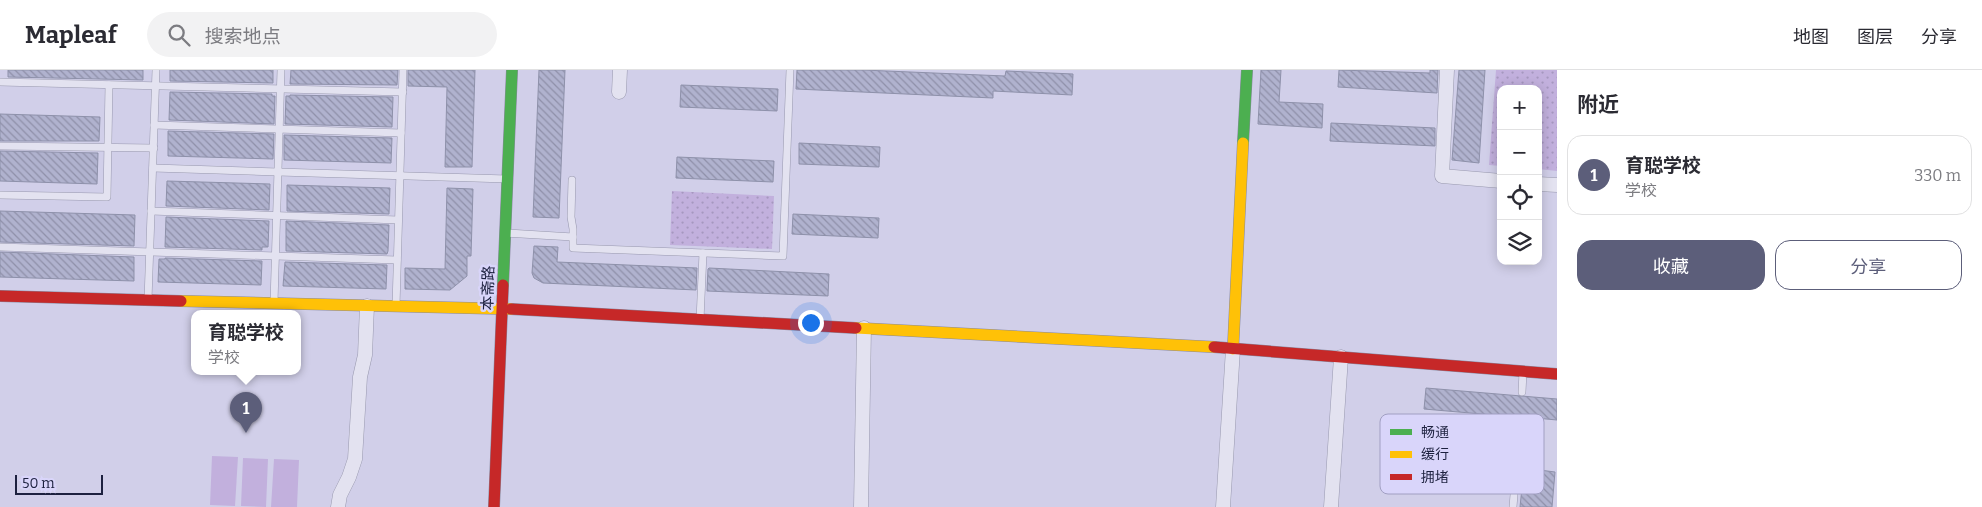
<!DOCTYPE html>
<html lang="zh">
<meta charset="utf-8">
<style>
body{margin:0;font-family:Bitter,"Noto Sans SC",serif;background:#f2f2f3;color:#2b2b33}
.controls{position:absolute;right:15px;top:15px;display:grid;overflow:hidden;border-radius:10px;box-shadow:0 2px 12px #0003}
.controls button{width:45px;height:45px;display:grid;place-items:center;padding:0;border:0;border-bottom:1px solid #e1e1e2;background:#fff;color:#2b2b33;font:25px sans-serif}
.scale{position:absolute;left:15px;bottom:12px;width:88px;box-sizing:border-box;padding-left:5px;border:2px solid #1d213f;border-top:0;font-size:14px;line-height:18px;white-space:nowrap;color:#1d213f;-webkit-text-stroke:4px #d9d5fa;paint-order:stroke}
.you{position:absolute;left:810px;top:252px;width:18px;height:18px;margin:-12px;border:4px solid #fff;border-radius:50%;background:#1a73e8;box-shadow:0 0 0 8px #1a73e833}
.badge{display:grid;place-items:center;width:32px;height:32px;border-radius:50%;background:#5c5e7a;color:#fff;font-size:16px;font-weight:700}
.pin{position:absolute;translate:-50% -41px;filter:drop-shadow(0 1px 2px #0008)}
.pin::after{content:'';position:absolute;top:26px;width:18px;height:15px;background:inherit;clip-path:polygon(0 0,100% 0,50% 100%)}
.popup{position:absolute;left:191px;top:240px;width:110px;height:65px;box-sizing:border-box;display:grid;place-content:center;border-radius:10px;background:#fff;filter:drop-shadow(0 1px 4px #0005);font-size:16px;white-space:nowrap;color:#7c7c81}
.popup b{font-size:19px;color:#2b2b33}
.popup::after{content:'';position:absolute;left:50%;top:100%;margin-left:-10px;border:10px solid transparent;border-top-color:#fff}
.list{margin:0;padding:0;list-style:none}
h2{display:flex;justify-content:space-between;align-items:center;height:65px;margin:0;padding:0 20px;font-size:21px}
h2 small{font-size:16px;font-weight:400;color:#7c7c81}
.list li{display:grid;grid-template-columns:32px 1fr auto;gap:15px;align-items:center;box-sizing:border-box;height:80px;margin:0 10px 10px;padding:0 10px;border:1px solid #e1e1e2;border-radius:15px}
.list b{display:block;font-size:19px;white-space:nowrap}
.list p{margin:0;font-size:16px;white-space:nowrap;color:#7c7c81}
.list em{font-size:16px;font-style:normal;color:#7c7c81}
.actions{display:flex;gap:10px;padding:15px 20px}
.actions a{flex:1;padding:11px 0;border:1px solid #5c5e7a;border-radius:15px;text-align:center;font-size:18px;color:#5c5e7a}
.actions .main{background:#5c5e7a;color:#fff}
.icon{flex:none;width:28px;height:28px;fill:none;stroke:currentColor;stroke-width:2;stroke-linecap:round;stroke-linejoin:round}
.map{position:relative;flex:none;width:1557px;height:437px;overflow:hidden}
header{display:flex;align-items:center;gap:30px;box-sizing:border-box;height:70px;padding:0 25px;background:#fff;border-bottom:1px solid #e1e1e2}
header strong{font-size:24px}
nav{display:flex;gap:28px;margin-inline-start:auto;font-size:18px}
.search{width:350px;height:45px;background:#f2f2f3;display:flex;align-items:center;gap:12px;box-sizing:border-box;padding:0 18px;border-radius:28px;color:#7c7c81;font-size:19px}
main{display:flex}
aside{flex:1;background:#fff}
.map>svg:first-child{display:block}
</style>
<header>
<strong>Mapleaf</strong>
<div class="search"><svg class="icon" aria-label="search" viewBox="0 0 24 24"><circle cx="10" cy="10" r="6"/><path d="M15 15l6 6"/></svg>搜索地点</div>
<nav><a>地图</a><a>图层</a><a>分享</a></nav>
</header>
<main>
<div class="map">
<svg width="1557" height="437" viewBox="0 0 1557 437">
<defs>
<pattern id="green-dots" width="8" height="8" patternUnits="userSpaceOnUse" patternTransform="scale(1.25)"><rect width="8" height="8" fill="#c2b0dd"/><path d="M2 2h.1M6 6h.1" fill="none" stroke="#a697bf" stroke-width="1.8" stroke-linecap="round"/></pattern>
<pattern id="building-back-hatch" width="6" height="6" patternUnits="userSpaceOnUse" patternTransform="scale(1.25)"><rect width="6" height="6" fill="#b0b2ce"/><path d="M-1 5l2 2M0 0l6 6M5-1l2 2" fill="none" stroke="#8f90a9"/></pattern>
</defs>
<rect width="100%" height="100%" fill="#d1cfe9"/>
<g fill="url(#green-dots)">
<path d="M 1496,0 L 1557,0 L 1557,101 L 1538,99 L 1538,19 L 1501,19 L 1501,96 L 1489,95 Z"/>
<path d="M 672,121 L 774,126 L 772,179 L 670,175 Z"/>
</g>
<g fill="#c2b0dd">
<path d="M 212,386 L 238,387 L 235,436 L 210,435 Z"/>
<path d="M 243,388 L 268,389 L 266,437 L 241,436 Z"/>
<path d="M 274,389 L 299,390 L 297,437 L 271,437 Z"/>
</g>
<g fill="url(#building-back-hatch)" stroke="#8e91aa">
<path d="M 8,0 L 143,0 L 143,10 L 8,7 Z"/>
<path d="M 170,0 L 273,0 L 273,13 L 170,11 Z"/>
<path d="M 291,0 L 398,0 L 397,15 L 290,14 Z"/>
<path d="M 408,0 L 475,0 L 472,97 L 445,97 L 447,17 L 408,16 Z"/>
<path d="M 539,0 L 565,0 L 559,148 L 533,147 Z"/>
<path d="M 797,0 L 863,0 L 1005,6 L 1006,1 L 1073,4 L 1072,25 L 993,21 L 993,28 L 796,19 Z"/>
<path d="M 1261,0 L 1281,0 L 1279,32 L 1323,34 L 1322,58 L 1258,54 Z"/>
<path d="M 1339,0 L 1430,3 L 1430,0 L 1438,0 L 1437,23 L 1338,17 Z"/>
<path d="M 1459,0 L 1485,0 L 1479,93 L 1452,90 Z"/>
<path d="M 681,15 L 778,19 L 777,41 L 680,37 Z"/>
<path d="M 170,22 L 272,24 L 272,26 L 275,26 L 274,54 L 169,50 Z"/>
<path d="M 290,25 L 393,27 L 392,57 L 285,54 L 286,26 L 290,26 Z"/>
<path d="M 0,44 L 100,47 L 99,71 L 0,71 Z"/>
<path d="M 1331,53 L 1435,58 L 1435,76 L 1330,71 Z"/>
<path d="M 168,61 L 274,64 L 273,89 L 168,86 Z"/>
<path d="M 284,65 L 392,68 L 391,93 L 284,90 Z"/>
<path d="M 799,73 L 880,77 L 879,97 L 799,94 Z"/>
<path d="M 0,81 L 98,83 L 97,114 L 0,111 Z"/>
<path d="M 677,87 L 774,91 L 773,112 L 676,108 Z"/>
<path d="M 167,111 L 270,114 L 269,140 L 166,136 Z"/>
<path d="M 287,115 L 390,118 L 389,144 L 287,141 Z"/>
<path d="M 447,118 L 473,119 L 471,186 L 467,186 L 467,206 L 450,220 L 405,219 L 405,198 L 445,199 Z"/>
<path d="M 0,141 L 135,145 L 134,176 L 0,172 Z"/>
<path d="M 793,144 L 879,148 L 878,168 L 792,164 Z"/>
<path d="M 166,147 L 269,151 L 268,177 L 262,177 L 262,180 L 165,177 Z"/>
<path d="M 286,151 L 389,155 L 388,181 L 387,184 L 286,181 Z"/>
<path d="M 534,176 L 558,177 L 557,192 L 697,198 L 696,220 L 543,213 L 534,208 L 532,203 Z"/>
<path d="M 0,182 L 134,187 L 134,211 L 0,207 Z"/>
<path d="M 165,188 L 262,191 L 261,215 L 158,212 L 159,189 L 165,189 Z"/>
<path d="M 285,192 L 387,195 L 386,219 L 283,216 Z"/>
<path d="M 709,198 L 829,204 L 828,226 L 707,221 L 708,199 Z"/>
<path d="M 1426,318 L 1557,329 L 1557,350 L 1525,347 L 1520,345 L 1516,347 L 1424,339 Z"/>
<path d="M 1421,389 L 1505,396 L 1504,417 L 1419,410 Z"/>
<path d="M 1524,398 L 1555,402 L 1552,437 L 1520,437 Z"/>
</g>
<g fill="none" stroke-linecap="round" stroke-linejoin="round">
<defs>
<g id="lane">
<path d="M 0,12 L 403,22"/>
<path d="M 154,55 L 401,63"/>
<path d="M 0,76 L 154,78"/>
<path d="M 153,98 L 507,109"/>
<path d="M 572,110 L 571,147 L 573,159 L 573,178 L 783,186 L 790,0"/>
<path d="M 0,125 L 107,127 L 109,15"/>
<path d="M 151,141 L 398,150"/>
<path d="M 506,163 L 573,167"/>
<path d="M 0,177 L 397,190"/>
<path d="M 148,230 L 156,0"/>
<path d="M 274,233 L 281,0"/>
<path d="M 396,236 L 403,0"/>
<path d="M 700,250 L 703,183"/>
<path d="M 1522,322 L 1523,302"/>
<path d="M 1513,437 L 1520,350"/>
</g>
<g id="street">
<path d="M 1447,0 L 1442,106 L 1501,111"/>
<path d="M 619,22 L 620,0"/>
<path d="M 1538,114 L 1557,115"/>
<path d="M 338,437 L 340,425 L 349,407 L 355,389 L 360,307 L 365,285 L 367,236"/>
<path d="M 861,437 L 864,258"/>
<path d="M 1223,437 L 1233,279"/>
<path d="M 1331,437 L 1341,287"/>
</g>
<g id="fast">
<path d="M 1243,73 L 1247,0"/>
<path d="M 503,215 L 512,0"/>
</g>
<g id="slow">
<path d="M 181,231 L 511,239"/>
<path d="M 856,258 L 1214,277"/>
<path d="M 1233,279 L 1243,73"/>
</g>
<g id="jam">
<path d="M 0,226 L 181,231"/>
<path d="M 511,239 L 856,258"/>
<path d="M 1214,277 L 1557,304"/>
<path d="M 494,437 L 503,215"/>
</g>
</defs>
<use href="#lane" stroke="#9898ae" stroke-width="8"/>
<use href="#street" stroke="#9898ae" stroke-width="15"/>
<use href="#fast" stroke="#88899e" stroke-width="12"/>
<use href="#slow" stroke="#88899e" stroke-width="12"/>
<use href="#jam" stroke="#88899e" stroke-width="12"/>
<use href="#lane" stroke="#e3e2f0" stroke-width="7"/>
<use href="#street" stroke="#e3e2f0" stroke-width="14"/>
<use href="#fast" stroke="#4caf50" stroke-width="11"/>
<use href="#slow" stroke="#ffc107" stroke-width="11"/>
<use href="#jam" stroke="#c62828" stroke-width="11"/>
</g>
<g text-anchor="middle" stroke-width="5" stroke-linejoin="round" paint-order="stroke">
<g font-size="15" fill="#1d213f" stroke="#d9d5fa">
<text transform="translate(488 218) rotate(-88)" y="5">本斋路</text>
</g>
</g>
<rect x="1380" y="344" width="164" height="80" rx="8" fill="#d9d5fa" stroke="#a19fc2" stroke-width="1"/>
<rect x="1390" y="359" width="22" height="6" fill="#4caf50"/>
<rect x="1390" y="381" width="22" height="7" fill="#ffc107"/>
<rect x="1390" y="404" width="22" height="6" fill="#c62828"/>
<g font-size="14" fill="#1d213f">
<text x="1421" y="367">畅通</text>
<text x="1421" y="389">缓行</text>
<text x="1421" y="412">拥堵</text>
</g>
</svg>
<div class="controls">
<button>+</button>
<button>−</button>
<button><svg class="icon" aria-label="locate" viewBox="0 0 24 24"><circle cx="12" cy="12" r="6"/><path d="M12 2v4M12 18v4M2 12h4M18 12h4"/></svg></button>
<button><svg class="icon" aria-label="layers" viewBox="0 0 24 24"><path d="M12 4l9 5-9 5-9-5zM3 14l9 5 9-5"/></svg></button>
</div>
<div class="scale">50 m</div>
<div class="you"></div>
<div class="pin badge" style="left:246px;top:363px">1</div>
<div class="popup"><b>育聪学校</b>学校</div>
</div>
<aside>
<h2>附近<small></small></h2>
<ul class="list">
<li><span class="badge">1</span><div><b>育聪学校</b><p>学校</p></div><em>330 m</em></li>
</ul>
<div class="actions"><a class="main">收藏</a><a>分享</a></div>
</aside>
</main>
